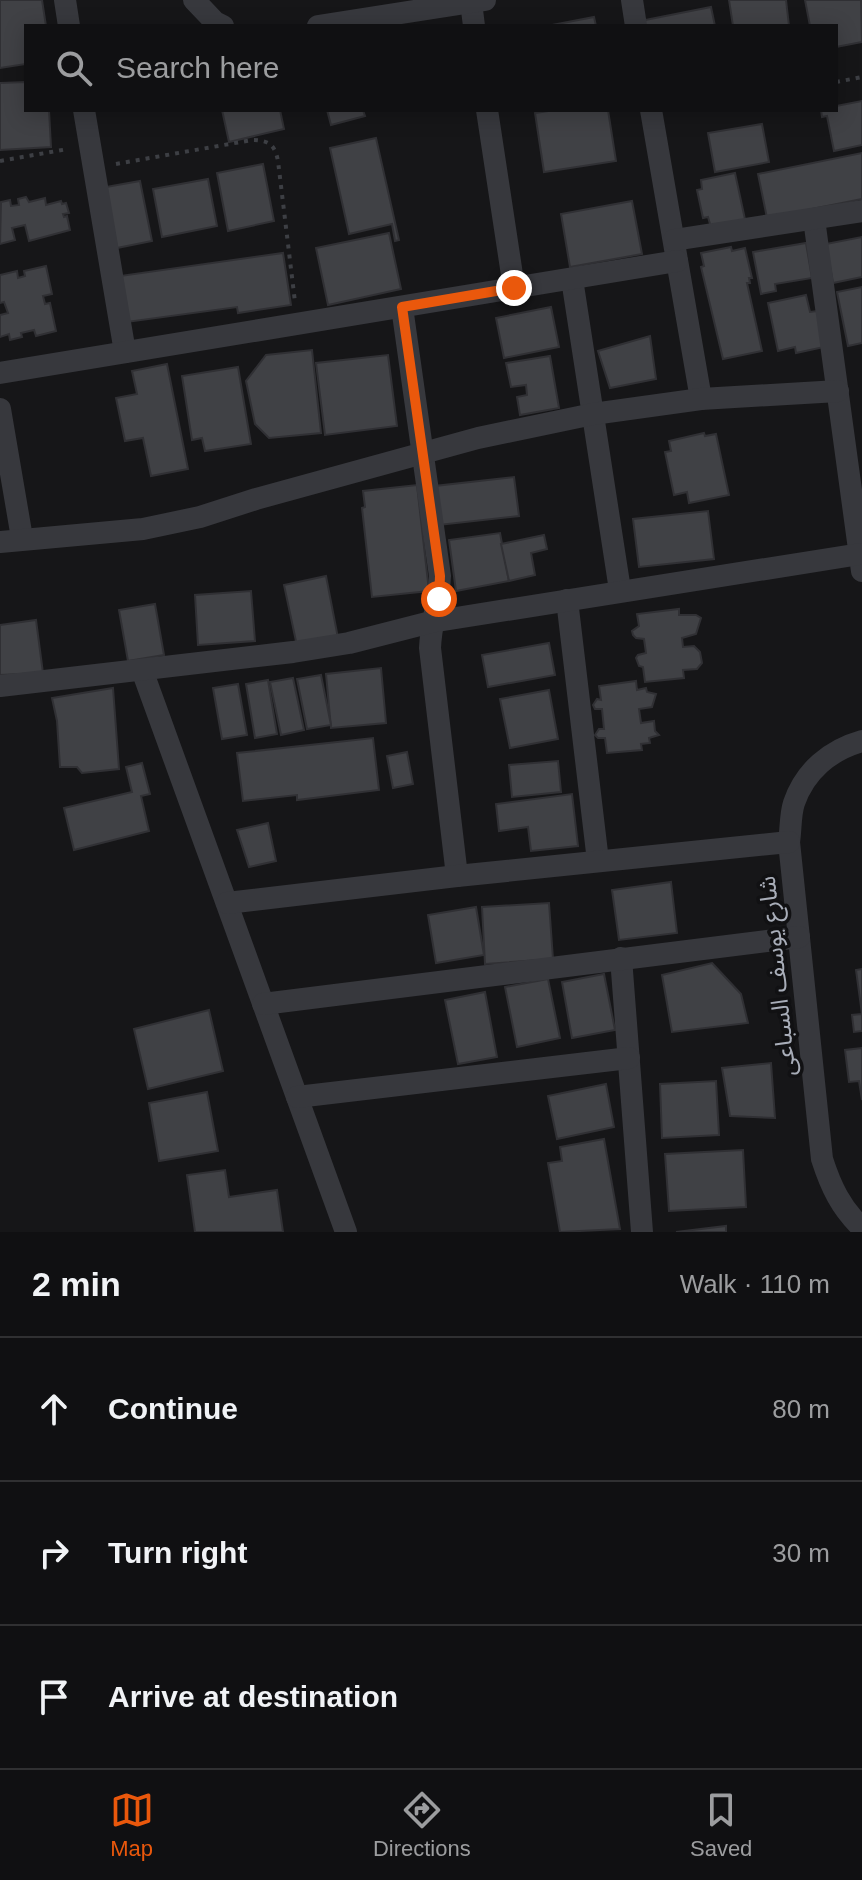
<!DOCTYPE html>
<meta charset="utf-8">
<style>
body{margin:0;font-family:Arial,"Noto Sans Arabic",sans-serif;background:#19191b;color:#f1f3f6}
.stop{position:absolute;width:24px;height:24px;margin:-18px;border:6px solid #ea580c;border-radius:50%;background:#fff}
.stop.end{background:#ea580c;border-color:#fff;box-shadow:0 2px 8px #0008}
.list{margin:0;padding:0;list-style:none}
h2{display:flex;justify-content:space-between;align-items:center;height:104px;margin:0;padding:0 32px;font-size:34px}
h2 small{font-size:26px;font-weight:400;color:#9c9d9f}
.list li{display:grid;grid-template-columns:52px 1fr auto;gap:24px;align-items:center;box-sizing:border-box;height:144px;padding:0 32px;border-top:2px solid #303032}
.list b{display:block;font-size:30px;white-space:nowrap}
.list em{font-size:26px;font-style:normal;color:#9c9d9f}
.icon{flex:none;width:44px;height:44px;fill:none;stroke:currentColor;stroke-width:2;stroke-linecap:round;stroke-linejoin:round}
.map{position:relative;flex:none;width:862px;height:1232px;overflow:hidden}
.search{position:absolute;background:#101012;box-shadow:0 4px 20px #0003;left:24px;right:24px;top:24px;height:88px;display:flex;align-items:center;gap:20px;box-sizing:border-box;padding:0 28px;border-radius:0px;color:#9c9d9f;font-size:30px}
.sheet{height:536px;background:#101012}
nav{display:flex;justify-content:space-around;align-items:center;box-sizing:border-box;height:112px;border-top:2px solid #303032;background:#101012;font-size:22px;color:#9c9d9f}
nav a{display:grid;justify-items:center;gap:4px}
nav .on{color:#ea580c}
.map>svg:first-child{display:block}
</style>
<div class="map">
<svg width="862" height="1232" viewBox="0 0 862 1232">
<rect width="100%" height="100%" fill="#161618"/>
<g fill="#404145" stroke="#303034" stroke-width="2">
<path d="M 0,0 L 42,0 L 46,26 L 26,26 L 26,64 L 0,68 Z"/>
<path d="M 729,0 L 786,0 L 789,26 L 733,26 Z"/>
<path d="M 805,0 L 861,0 L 862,42 L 836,47 L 836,26 L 810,26 Z"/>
<path d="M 711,7 L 715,26 L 641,26 L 640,21 Z"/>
<path d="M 594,17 L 596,26 L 547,26 Z"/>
<path d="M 26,82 L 26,110 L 49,110 L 51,147 L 0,150 L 0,83 Z"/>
<path d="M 862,101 L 862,145 L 834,151 L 827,116 L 822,117 L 821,110 L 836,110 L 836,106 Z"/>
<path d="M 222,110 L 280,110 L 284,129 L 229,142 Z"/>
<path d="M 327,110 L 363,110 L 365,116 L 331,125 Z"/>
<path d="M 555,110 L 608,110 L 616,161 L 544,172 L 535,113 Z"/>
<path d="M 762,124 L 769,162 L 715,172 L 708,133 Z"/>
<path d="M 376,138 L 399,240 L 395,241 L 392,224 L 349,234 L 330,148 Z"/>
<path d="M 862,153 L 862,199 L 767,218 L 758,174 Z"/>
<path d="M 263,164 L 274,221 L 228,231 L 217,173 Z"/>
<path d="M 735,173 L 746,224 L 712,231 L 708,217 L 703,218 L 697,190 L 702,189 L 701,180 Z"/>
<path d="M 208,179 L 217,226 L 162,237 L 153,189 Z"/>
<path d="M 140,181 L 152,241 L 117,248 L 106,187 Z"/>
<path d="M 26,197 L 29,202 L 45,198 L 46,205 L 61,201 L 62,204 L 66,203 L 69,213 L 63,214 L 64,217 L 67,216 L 70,230 L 29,241 L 25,225 L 12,228 L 15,240 L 0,244 L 1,202 L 10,200 L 11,206 L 19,205 L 18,199 Z"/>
<path d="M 632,201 L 642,254 L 570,267 L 561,214 Z"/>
<path d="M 389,233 L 401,289 L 328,305 L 316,248 Z"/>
<path d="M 862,237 L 862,277 L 833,283 L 826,244 Z"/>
<path d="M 806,243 L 812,278 L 775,284 L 776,291 L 761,294 L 753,252 Z"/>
<path d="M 731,247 L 732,251 L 745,248 L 752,278 L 749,278 L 750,283 L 747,283 L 762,351 L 723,359 L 701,267 L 704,266 L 701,253 Z"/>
<path d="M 283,253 L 291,305 L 238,313 L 237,307 L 127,322 L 120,276 Z"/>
<path d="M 46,266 L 52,294 L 43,296 L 45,304 L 50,303 L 56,331 L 36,336 L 34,330 L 21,333 L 22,337 L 10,340 L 9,334 L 0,337 L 0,315 L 8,313 L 4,302 L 0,303 L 0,275 L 17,271 L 18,278 L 25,276 L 24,271 Z"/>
<path d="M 862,287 L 862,343 L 848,346 L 837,292 Z"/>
<path d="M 806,295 L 810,312 L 817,311 L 824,347 L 796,353 L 795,347 L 778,351 L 768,303 Z"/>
<path d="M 551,307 L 559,347 L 504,358 L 496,318 Z"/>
<path d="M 650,336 L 656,379 L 610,388 L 598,351 Z"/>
<path d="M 312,350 L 321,433 L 269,438 L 255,424 L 246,381 L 266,355 Z"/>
<path d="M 388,355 L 397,426 L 325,435 L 316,363 Z"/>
<path d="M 550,356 L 559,408 L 520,415 L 517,397 L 527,395 L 526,385 L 511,387 L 506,363 Z"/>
<path d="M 167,364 L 188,469 L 151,476 L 143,438 L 125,441 L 116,398 L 137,394 L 132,371 Z"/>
<path d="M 238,367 L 251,444 L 205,451 L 202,438 L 192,440 L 182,376 Z"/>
<path d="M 704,433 L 705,436 L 716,434 L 729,495 L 689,503 L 687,492 L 674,495 L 665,452 L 671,451 L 669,441 Z"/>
<path d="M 514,477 L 519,516 L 439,525 L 435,486 Z"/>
<path d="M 417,485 L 429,591 L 372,597 L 362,508 L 365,507 L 363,491 Z"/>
<path d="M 708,511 L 714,559 L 639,567 L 633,519 Z"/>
<path d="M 500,533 L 509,581 L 456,591 L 449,540 Z"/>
<path d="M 544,535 L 547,549 L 531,553 L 535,575 L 509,581 L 501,544 Z"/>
<path d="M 326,576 L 338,638 L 297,646 L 284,585 Z"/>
<path d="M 251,591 L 255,641 L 198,645 L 195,595 Z"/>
<path d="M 155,604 L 164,655 L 128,661 L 119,610 Z"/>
<path d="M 679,609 L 679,615 L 696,615 L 701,618 L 696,634 L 682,638 L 683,647 L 694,646 L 700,652 L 702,663 L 697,669 L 683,670 L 684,678 L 645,682 L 643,667 L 639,666 L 636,658 L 638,655 L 646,653 L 644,639 L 636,638 L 633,635 L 632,631 L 639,626 L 637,614 Z"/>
<path d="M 36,620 L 43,673 L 0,675 L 0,625 Z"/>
<path d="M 549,643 L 555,675 L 488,687 L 482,655 Z"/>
<path d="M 381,668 L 386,723 L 331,728 L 326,674 Z"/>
<path d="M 321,675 L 331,725 L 307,729 L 297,679 Z"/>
<path d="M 293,678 L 304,730 L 281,735 L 270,682 Z"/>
<path d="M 268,680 L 277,734 L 255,738 L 246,684 Z"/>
<path d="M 636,681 L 637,690 L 646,688 L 647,692 L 656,694 L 652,707 L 639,709 L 641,723 L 654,721 L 655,731 L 659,735 L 649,738 L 650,743 L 641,744 L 642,750 L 607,753 L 605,738 L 598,738 L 595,735 L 599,729 L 604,729 L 602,709 L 595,709 L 593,705 L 597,699 L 601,700 L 599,686 Z"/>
<path d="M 238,684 L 247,735 L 222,739 L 213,688 Z"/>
<path d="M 113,688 L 119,769 L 82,773 L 77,767 L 60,767 L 57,721 L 52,698 Z"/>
<path d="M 549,690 L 558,739 L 510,748 L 500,699 Z"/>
<path d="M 373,738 L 379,790 L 297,800 L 297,795 L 243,801 L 237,753 Z"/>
<path d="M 407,752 L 413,784 L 393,788 L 387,756 Z"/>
<path d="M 558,761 L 561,792 L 512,797 L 509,765 Z"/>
<path d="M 142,763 L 150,794 L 141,796 L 149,831 L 74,850 L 64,808 L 132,792 L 126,767 Z"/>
<path d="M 572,794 L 578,846 L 531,851 L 528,827 L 499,831 L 496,804 Z"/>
<path d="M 268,823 L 276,861 L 249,867 L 237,830 Z"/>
<path d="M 671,882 L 677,933 L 619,940 L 612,890 Z"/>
<path d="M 549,903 L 553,959 L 485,964 L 482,907 Z"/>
<path d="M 476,907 L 484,955 L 436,963 L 428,915 Z"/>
<path d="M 712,963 L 741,994 L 748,1023 L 672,1032 L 662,975 Z"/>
<path d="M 862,969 L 862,1031 L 854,1032 L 852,1015 L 862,1014 L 856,970 Z"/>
<path d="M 604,974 L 615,1030 L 572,1038 L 562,982 Z"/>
<path d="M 548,979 L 560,1038 L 517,1047 L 505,987 Z"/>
<path d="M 485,992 L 497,1057 L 458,1064 L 445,1000 Z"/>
<path d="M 209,1010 L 223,1071 L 148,1089 L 134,1029 Z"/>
<path d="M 862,1048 L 862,1100 L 859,1081 L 849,1082 L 845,1050 Z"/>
<path d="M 771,1063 L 775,1118 L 730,1116 L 722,1068 Z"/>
<path d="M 716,1081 L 719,1135 L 662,1138 L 660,1084 Z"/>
<path d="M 606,1084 L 614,1127 L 557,1139 L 548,1096 Z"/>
<path d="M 207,1092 L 218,1151 L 159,1161 L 149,1103 Z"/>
<path d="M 604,1139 L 620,1229 L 560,1232 L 548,1163 L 562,1161 L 560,1147 Z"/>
<path d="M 743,1150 L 746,1207 L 669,1211 L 665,1154 Z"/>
<path d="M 225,1170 L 229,1197 L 277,1190 L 283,1232 L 195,1232 L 187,1175 Z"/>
<path d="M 726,1226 L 726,1232 L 676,1232 Z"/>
</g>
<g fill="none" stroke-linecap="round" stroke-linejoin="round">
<g stroke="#3d3f44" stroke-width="4" stroke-dasharray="4 6" stroke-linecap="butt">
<path d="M 836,82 L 862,77"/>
<path d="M 0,161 L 68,149"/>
<path d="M 116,164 L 252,140 C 269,140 275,145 278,161 L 295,302"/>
</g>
<g stroke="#37383d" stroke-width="22">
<path d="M 65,0 L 69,26"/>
<path d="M 194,0 L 215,22 L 223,26"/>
<path d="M 632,0 L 636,26"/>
<path d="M 471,2 L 474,26"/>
<path d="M 318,26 L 485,0"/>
<path d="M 84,110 L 125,352"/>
<path d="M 487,110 L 514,288"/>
<path d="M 651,110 L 701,399"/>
<path d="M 814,219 L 862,571"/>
<path d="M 674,240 L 862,211"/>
<path d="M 572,279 L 620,590"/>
<path d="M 402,307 L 440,576 C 439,602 431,622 430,648 L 457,876"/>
<path d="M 0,373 L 677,261"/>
<path d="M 0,409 L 22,538"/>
<path d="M 0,542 L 143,529 L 200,517 L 256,499 L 478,438 L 593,414 L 701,399 L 838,391"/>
<path d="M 567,600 L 598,861"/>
<path d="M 142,670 L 346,1232"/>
<path d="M 0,686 L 293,652 L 349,643 L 431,622 L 860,554"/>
<path d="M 862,741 C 830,750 805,771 794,803 C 790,815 791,830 789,842 L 822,1159 C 831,1187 841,1208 862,1228"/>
<path d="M 227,903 L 457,876 L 789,842"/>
<path d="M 621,958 L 642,1232"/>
<path d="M 263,1004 L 799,937"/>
<path d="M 297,1097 L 629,1058"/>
</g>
</g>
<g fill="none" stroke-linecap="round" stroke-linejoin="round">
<path stroke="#ea580c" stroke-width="10" d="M 439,599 L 440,576 L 402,307 L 514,288"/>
</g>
<g text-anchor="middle" stroke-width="7" stroke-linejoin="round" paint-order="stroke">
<g font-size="24" fill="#a8adb8" stroke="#111113">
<text transform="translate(777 976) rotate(-96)" y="8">شارع يوسف السباعى</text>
</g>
</g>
</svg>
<div class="stop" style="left:439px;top:599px"></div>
<div class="stop end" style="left:514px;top:288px"></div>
<div class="search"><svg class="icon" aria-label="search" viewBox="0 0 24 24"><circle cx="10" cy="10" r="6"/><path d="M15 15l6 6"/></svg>Search here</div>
</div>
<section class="sheet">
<h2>2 min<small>Walk · 110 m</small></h2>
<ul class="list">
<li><svg class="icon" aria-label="ahead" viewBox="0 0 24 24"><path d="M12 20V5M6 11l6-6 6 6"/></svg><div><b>Continue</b></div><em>80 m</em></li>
<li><svg class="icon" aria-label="right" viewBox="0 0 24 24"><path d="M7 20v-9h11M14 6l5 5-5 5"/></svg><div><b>Turn right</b></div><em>30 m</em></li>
<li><svg class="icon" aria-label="arrive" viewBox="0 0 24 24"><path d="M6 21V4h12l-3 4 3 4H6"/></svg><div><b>Arrive at destination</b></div></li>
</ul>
</section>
<nav>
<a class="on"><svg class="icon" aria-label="map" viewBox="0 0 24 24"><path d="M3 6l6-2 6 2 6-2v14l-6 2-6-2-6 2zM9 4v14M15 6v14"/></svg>Map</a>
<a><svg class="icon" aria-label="directions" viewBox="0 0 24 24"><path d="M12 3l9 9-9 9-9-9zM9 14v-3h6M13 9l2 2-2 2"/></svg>Directions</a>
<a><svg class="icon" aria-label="saved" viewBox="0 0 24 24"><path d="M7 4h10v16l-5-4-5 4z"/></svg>Saved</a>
</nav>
